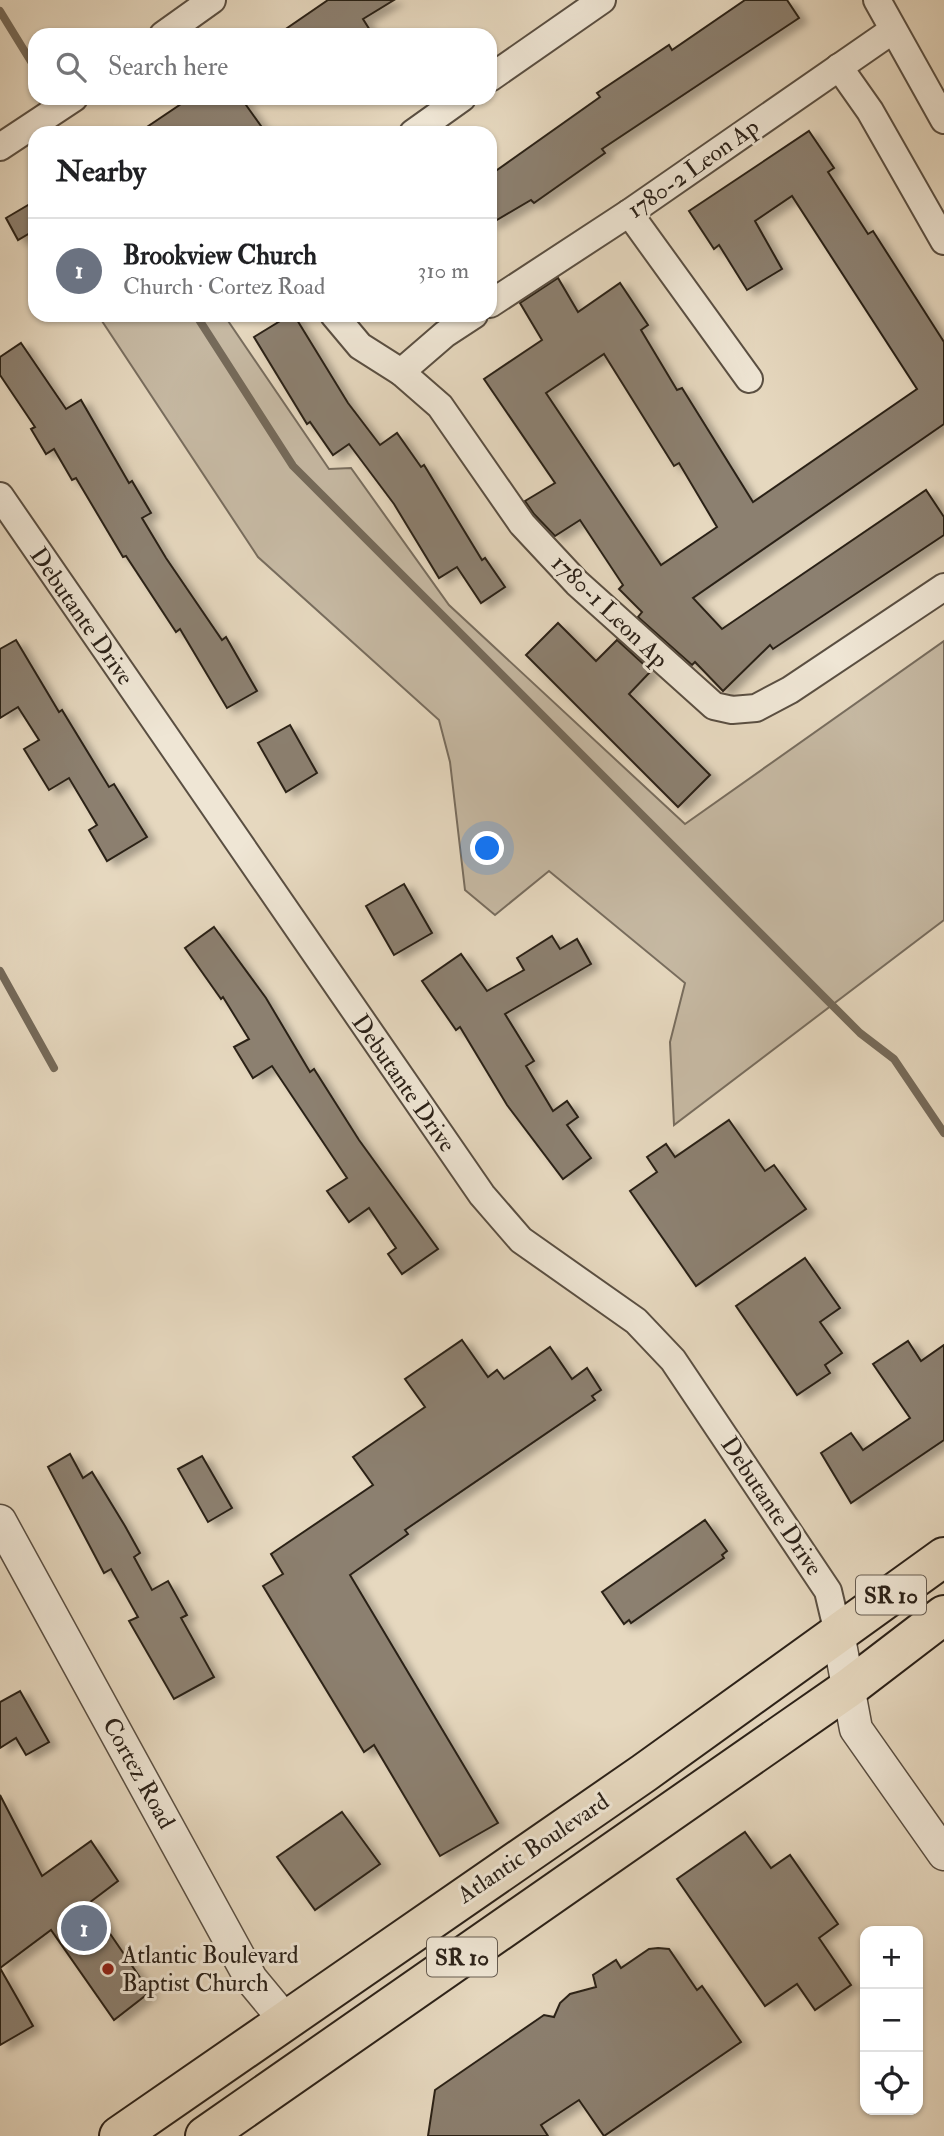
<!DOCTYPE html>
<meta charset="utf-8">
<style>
body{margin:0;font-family:"IM FELL Double Pica",serif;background:#f2f2f2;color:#202124}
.controls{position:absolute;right:21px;bottom:21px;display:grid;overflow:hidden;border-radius:14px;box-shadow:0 2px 5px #0004}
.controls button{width:63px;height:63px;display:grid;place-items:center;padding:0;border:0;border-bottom:2px solid #e0e0e0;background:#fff;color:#202124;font:35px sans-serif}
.you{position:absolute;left:488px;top:849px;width:24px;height:24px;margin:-18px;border:5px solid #fff;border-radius:50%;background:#1a73e8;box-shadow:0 0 0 10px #1a73e833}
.badge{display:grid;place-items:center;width:46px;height:46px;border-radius:50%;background:#db2777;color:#fff;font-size:23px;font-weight:700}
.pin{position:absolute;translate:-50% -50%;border:4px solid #fff;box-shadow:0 2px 7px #0006}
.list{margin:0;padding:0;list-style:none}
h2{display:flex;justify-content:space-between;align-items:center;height:91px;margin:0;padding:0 28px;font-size:30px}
h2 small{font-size:23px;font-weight:400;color:#757577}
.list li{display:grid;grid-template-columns:46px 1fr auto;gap:21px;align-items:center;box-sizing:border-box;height:105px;padding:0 28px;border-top:2px solid #e0e0e0}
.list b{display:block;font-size:26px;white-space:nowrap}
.list p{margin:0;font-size:23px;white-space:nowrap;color:#757577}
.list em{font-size:23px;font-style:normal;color:#757577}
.icon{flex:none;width:38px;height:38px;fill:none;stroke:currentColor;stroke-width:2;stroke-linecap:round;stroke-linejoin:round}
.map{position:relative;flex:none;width:944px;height:2136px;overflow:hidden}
.search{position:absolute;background:#fff;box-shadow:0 2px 5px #0004;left:28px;top:28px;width:469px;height:77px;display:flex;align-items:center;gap:18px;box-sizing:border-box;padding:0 24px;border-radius:21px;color:#757577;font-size:26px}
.panel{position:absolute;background:#fff;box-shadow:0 2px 5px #0004;left:28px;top:126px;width:469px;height:196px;border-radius:21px}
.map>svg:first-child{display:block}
</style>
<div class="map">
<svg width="944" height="2136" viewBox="0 0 944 2136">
<defs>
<filter id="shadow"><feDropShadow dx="8" dy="4.5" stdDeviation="3.5" flood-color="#0004"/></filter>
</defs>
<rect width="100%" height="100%" fill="#e6d8bf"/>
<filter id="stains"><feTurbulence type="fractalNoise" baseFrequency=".00286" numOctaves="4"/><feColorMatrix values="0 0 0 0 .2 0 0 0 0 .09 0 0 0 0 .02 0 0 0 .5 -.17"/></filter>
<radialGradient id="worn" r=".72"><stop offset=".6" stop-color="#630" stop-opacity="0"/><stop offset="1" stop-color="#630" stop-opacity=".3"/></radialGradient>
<path fill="#c6b9a3" stroke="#786d5e" stroke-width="2" d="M 98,315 L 224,315 L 329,469 L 351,468 L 449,605 L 685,824 L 944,641 L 944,920 L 674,1125 L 670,1042 L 685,983 L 549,871 L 495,915 L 465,890 L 450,762 L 439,720 L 258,557 Z"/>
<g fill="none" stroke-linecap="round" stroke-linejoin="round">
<g stroke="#756a5a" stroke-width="8">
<path d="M 0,11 L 35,68"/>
<path d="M 196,315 L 293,466 L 860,1033 L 894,1059 L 944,1133"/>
<path d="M 0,971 L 54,1068"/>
</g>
</g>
<g fill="#8c806f" stroke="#2b2118" stroke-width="2" fill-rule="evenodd" filter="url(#shadow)">
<path d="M 328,0 L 394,0 L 363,19 L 373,35 L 277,35 Z"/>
<path d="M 745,0 L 787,0 L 799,18 L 602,149 L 605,153 L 534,203 L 531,200 L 490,224 L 490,175 L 600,97 L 597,93 L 669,45 L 672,50 Z"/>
<path d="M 190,98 L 241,98 L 266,133 L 138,133 Z"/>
<path d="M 809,131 L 834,168 L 828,172 L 868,234 L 873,231 L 944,342 L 944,424 L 693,598 L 722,629 L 926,490 L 944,517 L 944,535 L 773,649 L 770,645 L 723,691 L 695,662 L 692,665 L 638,617 L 642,612 L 619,589 L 623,585 L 580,520 L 555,536 L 534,514 L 525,501 L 555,483 L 484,379 L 542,340 L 520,303 L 558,278 L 578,312 L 620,283 L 648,325 L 641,330 L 677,390 L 682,388 L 753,502 L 917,389 L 792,196 L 755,221 L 782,269 L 747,290 L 719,245 L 714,249 L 689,211 ZM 604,354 L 674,466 L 679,463 L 717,527 L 661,565 L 546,393 Z"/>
<path d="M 35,201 L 35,230 L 18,240 L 6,218 Z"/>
<path d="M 290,315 L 294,315 L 348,403 L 380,445 L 397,433 L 421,467 L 424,465 L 482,560 L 485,558 L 505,587 L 481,603 L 457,567 L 439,578 L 394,504 L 349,444 L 333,455 L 310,422 L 307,424 L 254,337 Z"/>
<path d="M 21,343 L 66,409 L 81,400 L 129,483 L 132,481 L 151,513 L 142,518 L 166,558 L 222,640 L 226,637 L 257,691 L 227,708 L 180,629 L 176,632 L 126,556 L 123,557 L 76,478 L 72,480 L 54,449 L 46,454 L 31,429 L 35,427 L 0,375 L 0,357 Z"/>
<path d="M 558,623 L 596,661 L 617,640 L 651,671 L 629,694 L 710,775 L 678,807 L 526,655 Z"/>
<path d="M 16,640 L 59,712 L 62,710 L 109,787 L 114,784 L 147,837 L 107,861 L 89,830 L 97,825 L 69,778 L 49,790 L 24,749 L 39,740 L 18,707 L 0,718 L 0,649 Z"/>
<path d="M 290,725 L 317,773 L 286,792 L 258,743 Z"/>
<path d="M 404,884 L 432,933 L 394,955 L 366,906 Z"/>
<path d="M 214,927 L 266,998 L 310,1072 L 314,1069 L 359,1140 L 438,1249 L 402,1274 L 388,1254 L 396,1248 L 369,1208 L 349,1222 L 327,1191 L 347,1178 L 272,1066 L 253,1078 L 234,1047 L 249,1039 L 223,997 L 221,999 L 185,948 Z"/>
<path d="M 552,936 L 560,949 L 577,939 L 591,964 L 505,1014 L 534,1061 L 526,1066 L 553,1111 L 567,1101 L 578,1117 L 567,1125 L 591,1158 L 563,1179 L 507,1105 L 460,1027 L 456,1030 L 422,981 L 461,954 L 487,991 L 524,970 L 517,958 Z"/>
<path d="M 729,1120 L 765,1171 L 774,1165 L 806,1209 L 696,1286 L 630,1191 L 657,1172 L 647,1157 L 666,1144 L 675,1157 Z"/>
<path d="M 805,1258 L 840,1308 L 820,1322 L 842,1353 L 825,1365 L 830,1373 L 797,1395 L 736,1306 Z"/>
<path d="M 462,1340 L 488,1377 L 497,1370 L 504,1379 L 550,1347 L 572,1379 L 587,1368 L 601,1390 L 592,1396 L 595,1400 L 405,1530 L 408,1534 L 350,1575 L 498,1823 L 440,1856 L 374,1745 L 364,1752 L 263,1586 L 283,1574 L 271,1554 L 373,1485 L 353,1457 L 425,1407 L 405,1379 Z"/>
<path d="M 908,1341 L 921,1361 L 944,1345 L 944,1440 L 851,1503 L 821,1453 L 851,1433 L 863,1450 L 910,1418 L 873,1364 Z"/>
<path d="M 70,1454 L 83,1478 L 92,1472 L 125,1526 L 140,1553 L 134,1557 L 152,1590 L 168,1581 L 187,1615 L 181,1618 L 214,1677 L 174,1699 L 129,1621 L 138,1617 L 111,1569 L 104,1573 L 48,1467 Z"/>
<path d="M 202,1456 L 232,1508 L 208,1522 L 178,1469 Z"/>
<path d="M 705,1520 L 727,1551 L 722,1555 L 724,1558 L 631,1623 L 629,1620 L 624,1624 L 602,1592 Z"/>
<path d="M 20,1691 L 49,1742 L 26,1755 L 16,1738 L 0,1748 L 0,1702 Z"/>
<path d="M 0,1795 L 42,1876 L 91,1841 L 118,1881 L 89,1903 L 150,1992 L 114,2020 L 51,1930 L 0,1968 Z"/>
<path d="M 342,1812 L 380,1864 L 315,1910 L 277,1857 Z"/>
<path d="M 745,1832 L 771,1868 L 790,1855 L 838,1924 L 819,1938 L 851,1985 L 815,2010 L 797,1984 L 765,2006 L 677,1879 Z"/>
<path d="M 658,1948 L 669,1949 L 697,1990 L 702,1986 L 741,2042 L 604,2136 L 579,2100 L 541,2125 L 548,2136 L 428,2136 L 435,2090 L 544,2015 L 554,2017 L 560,2003 L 570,1994 L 596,1987 L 593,1975 L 616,1960 L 621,1968 L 649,1949 Z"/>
<path d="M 0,1968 L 33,2026 L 0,2045 Z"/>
</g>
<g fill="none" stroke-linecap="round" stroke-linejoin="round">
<defs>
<g id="minor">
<path d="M 877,0 L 944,120"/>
<path d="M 163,35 L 212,0"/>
<path d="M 839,67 L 870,111 L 944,241"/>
<path d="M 490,78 L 602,0"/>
<path d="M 413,133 L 462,98"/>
<path d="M 0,147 L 74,98"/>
<path d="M 629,213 L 749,379"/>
<path d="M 490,304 L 629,213 L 893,30"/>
<path d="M 334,315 L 360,346 L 401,372 L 440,406 L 522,524 L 577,583 L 714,706 L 732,710 L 756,708 L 790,690 L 944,587"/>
<path d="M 401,372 L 445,334 L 474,315"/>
<path d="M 0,496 L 482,1195 L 521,1240 L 636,1321 L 673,1360 L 828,1591 L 838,1633"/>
</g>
<g id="tertiary">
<path d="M 0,1521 L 251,1979 L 285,2020"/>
<path d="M 838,1633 L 856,1729 L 944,1854"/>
</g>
<g id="trunk">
<path d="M 119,2136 L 644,1773 L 944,1557"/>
<path d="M 205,2136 L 850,1687 L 944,1615"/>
</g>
</defs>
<use href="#minor" stroke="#5a4f42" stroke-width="30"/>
<use href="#tertiary" stroke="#5a4f42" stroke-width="35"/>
<use href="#trunk" stroke="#2b2118" stroke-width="42"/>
<use href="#minor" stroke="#efe6d5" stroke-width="26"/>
<use href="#tertiary" stroke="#efe6d5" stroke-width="32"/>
<use href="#trunk" stroke="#e6d8bf" stroke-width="38"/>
</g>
<circle fill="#8f2418" stroke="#efe6d5" stroke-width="2.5" cx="108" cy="1969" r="7"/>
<g text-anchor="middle" stroke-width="6" stroke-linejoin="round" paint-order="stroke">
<g fill="#efe6d5" stroke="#665c51" stroke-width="2">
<rect x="856" y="1575.5" width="70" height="39" rx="5"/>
<rect x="427" y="1937.5" width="70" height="39" rx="5"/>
</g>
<g font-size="23" font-weight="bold" fill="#2b2118">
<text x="891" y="1603">SR 10</text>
<text x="462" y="1965">SR 10</text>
</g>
<g font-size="24" fill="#2b2118" stroke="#efe6d5">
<text transform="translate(693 168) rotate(-35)" y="8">1780-2 Leon Ap</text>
<text transform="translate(610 611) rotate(44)" y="8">1780-1 Leon Ap</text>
<text transform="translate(82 616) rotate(55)" y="8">Debutante Drive</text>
<text transform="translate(404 1083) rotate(55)" y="8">Debutante Drive</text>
<text transform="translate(772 1506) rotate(56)" y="8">Debutante Drive</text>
<text transform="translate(139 1773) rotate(61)" y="8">Cortez Road</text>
<text transform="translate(533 1848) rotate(-34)" y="8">Atlantic Boulevard</text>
</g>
<g font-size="24" fill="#2b2118" stroke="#efe6d5" text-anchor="start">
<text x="122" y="1963">Atlantic Boulevard<tspan x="122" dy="28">Baptist Church</tspan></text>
</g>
</g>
<rect width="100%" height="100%" filter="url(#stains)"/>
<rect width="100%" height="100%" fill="url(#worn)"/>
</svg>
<div class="controls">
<button>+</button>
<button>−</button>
<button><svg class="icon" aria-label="locate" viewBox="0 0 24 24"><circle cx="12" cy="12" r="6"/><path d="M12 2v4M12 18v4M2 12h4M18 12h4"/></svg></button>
</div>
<div class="you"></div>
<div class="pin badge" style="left:84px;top:1928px;background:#6b7280">1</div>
<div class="search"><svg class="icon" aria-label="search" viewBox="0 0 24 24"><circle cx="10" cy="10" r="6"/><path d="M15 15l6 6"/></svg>Search here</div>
<section class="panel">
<h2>Nearby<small></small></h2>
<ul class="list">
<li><span class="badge" style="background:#6b7280">1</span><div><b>Brookview Church</b><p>Church · Cortez Road</p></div><em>310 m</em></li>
</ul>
</section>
</div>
